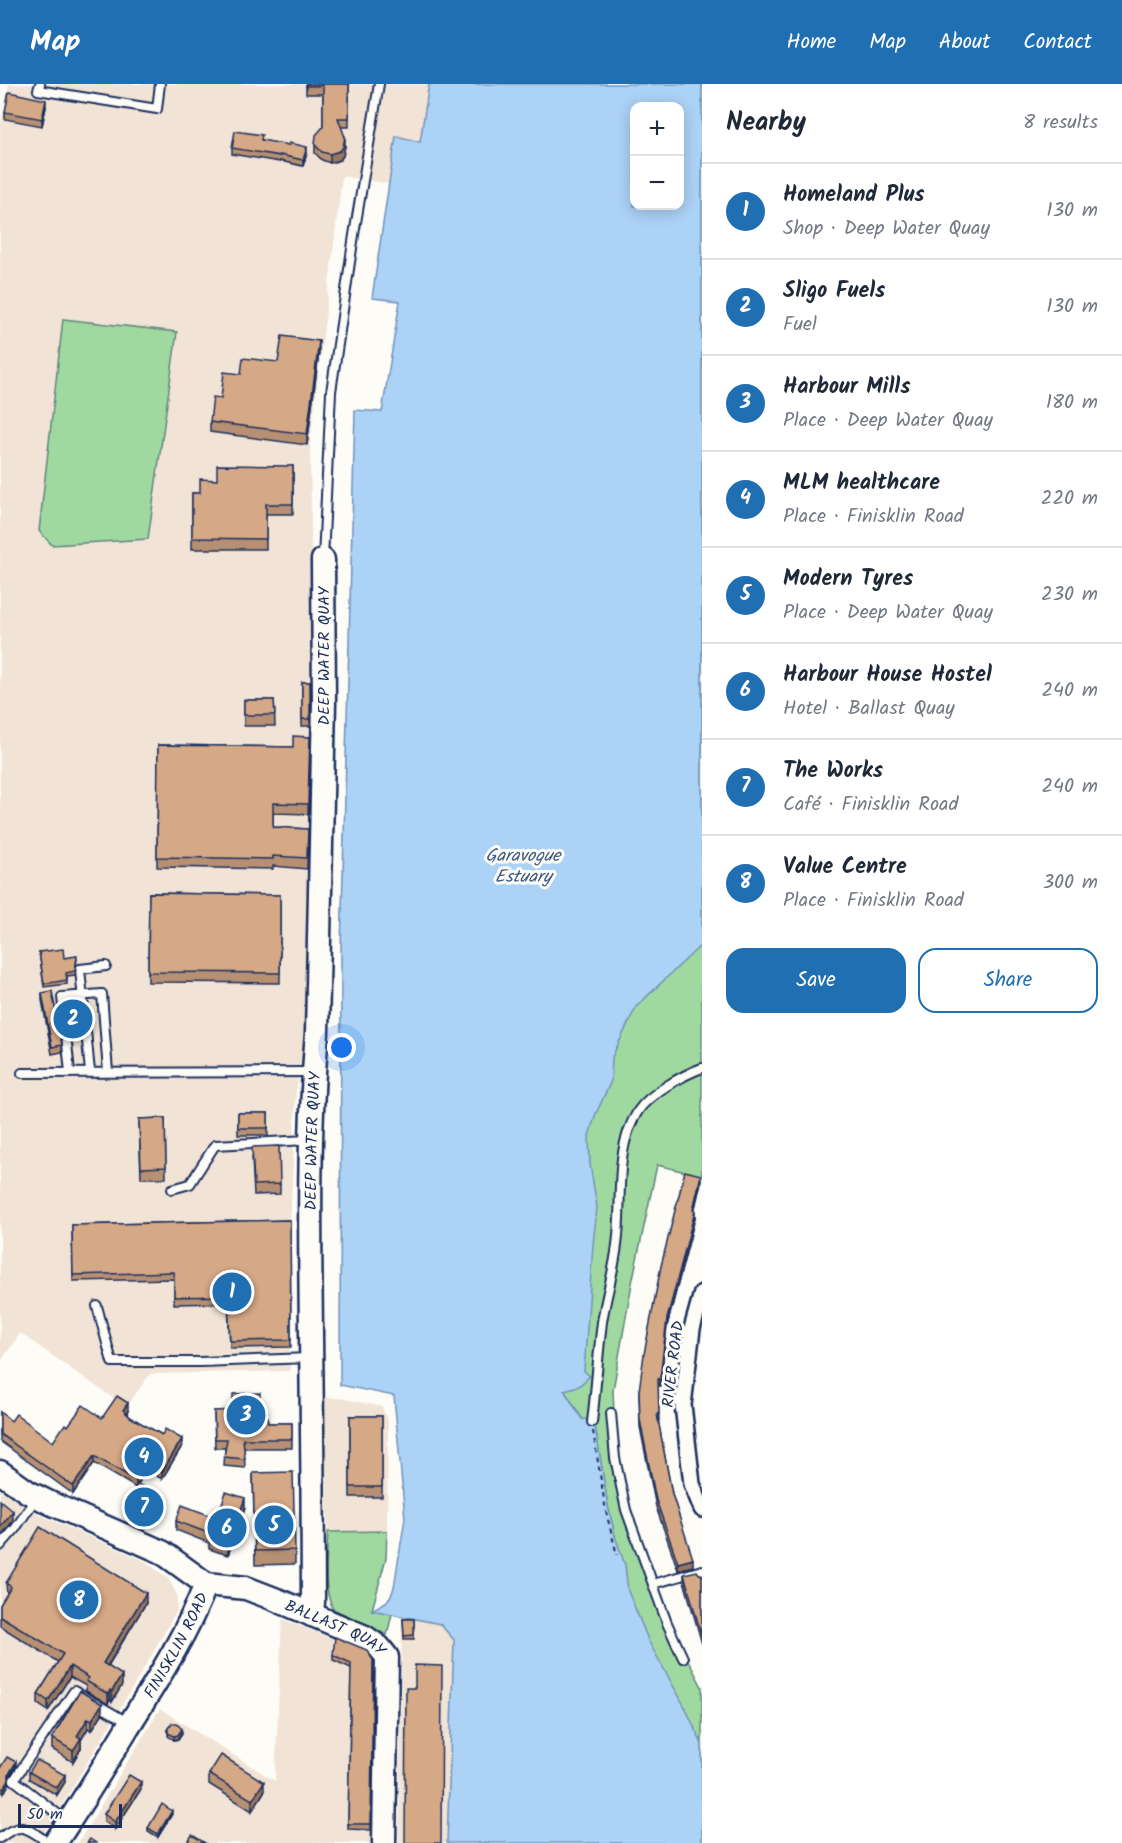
<!DOCTYPE html>
<meta charset="utf-8">
<style>
body{margin:0;font-family:Kalam,sans-serif;background:#f6f6f7;color:#1f2937}
.controls{position:absolute;right:18px;top:18px;display:grid;overflow:hidden;border-radius:12px;box-shadow:0 3px 15px #0003}
.controls button{width:54px;height:54px;display:grid;place-items:center;padding:0;border:0;border-bottom:2px solid #e0e1e3;background:#fff;color:#1f2937;font:30px sans-serif}
.scale{position:absolute;left:18px;bottom:15px;width:104px;box-sizing:border-box;padding-left:6px;border:3px solid #1b2f5e;border-top:0;font-size:16px;line-height:21px;white-space:nowrap;color:#1b2f5e;-webkit-text-stroke:4px #fdfcf7;paint-order:stroke}
.you{position:absolute;left:342px;top:964px;width:21px;height:21px;margin:-15px;border:4px solid #fff;border-radius:50%;background:#1a73e8;box-shadow:0 0 0 9px #1a73e833}
.badge{display:grid;place-items:center;width:39px;height:39px;border-radius:50%;background:#1f6fb2;color:#fff;font-size:20px;font-weight:700}
.pin{position:absolute;translate:-50% -50%;border:3px solid #fff;box-shadow:0 2px 6px #0006}
.list{margin:0;padding:0;list-style:none}
h2{display:flex;justify-content:space-between;align-items:center;height:78px;margin:0;padding:0 24px;font-size:26px}
h2 small{font-size:20px;font-weight:400;color:#747a83}
.list li{display:grid;grid-template-columns:39px 1fr auto;gap:18px;align-items:center;box-sizing:border-box;height:96px;padding:0 24px;border-top:2px solid #e0e1e3}
.list b{display:block;font-size:22px;white-space:nowrap}
.list p{margin:0;font-size:20px;white-space:nowrap;color:#747a83}
.list em{font-size:20px;font-style:normal;color:#747a83}
.actions{display:flex;gap:12px;padding:18px 24px}
.actions a{flex:1;padding:14px 0;border:2px solid #1f6fb2;border-radius:18px;text-align:center;font-size:21px;color:#1f6fb2}
.actions .main{background:#1f6fb2;color:#fff}
.map{position:relative;flex:none;width:702px;height:1759px;overflow:hidden}
header{display:flex;align-items:center;gap:36px;box-sizing:border-box;height:84px;padding:0 30px;background:#1f6fb2;color:#fff}
header strong{font-size:28px}
nav{display:flex;gap:33px;margin-inline-start:auto;font-size:21px}
main{display:flex}
aside{flex:1;background:#fff}
.map>svg:first-child{display:block}
</style>
<header>
<strong>Map</strong>
<nav><a>Home</a><a>Map</a><a>About</a><a>Contact</a></nav>
</header>
<main>
<div class="map">
<svg width="702" height="1759" viewBox="0 0 702 1759">
<rect width="100%" height="100%" fill="#fdfcf7"/>
<filter id="ink" filterUnits="userSpaceOnUse"><feTurbulence type="fractalNoise" baseFrequency=".0167" numOctaves="2"/><feDisplacementMap in="SourceGraphic" scale="12" xChannelSelector="R" yChannelSelector="G"/><feConvolveMatrix kernelMatrix="1 2 1 2 8 2 1 2 1" color-interpolation-filters="sRGB"/></filter>
<g filter="url(#ink)">
<g fill="#f1e3d5">
<path d="M 9,0 L 429,0 L 420,58 L 396,52 L 389,100 L 342,92 L 310,360 L 313,605 L 312,730 L 309,785 L 309,883 L 303,978 L 296,1007 L 290,1143 L 290,1287 L 150,1290 L 126,1323 L 20,1249 L 0,1279 L 0,44 Z"/>
<path d="M 324,1313 L 345,1315 L 382,1323 L 388,1338 L 387,1447 L 328,1448 Z"/>
<path d="M 0,1406 L 42,1432 L 143,1476 L 168,1494 L 177,1511 L 177,1526 L 139,1593 L 51,1739 L 36,1759 L 0,1759 Z"/>
<path d="M 402,1532 L 440,1540 L 454,1556 L 447,1759 L 399,1759 Z"/>
<path d="M 282,1535 L 370,1569 L 377,1578 L 371,1759 L 78,1759 L 160,1625 L 275,1697 Z"/>
</g>
<g fill="#a0d99f" stroke="#5e847e" stroke-width="1.5" fill-rule="evenodd">
<path d="M 702,0 L 702,1092 L 657,1081 L 632,1199 L 613,1306 L 615,1357 L 629,1425 L 659,1509 L 686,1572 L 702,1603 L 702,1759 L 653,1759 L 615,1452 L 608,1422 L 594,1336 L 583,1336 L 564,1306 L 592,211 L 636,14 ZM 634,22 L 680,22 L 680,122 L 634,122 Z"/>
<path d="M 63,235 L 177,248 L 148,455 L 52,461 L 39,447 Z"/>
<path d="M 387,1447 L 386,1474 L 372,1526 L 392,1530 L 387,1551 L 333,1525 C 322,1503 327,1472 328,1448 Z"/>
</g>
<path fill="#acd2f6" stroke="#7291b9" stroke-width="1.5" fill-rule="evenodd" d="M 429,0 L 702,0 L 702,860 L 636,923 L 612,973 L 611,997 L 595,1032 L 589,1052 L 590,1080 L 597,1123 L 593,1161 L 584,1287 L 590,1292 L 579,1302 L 564,1306 L 582,1335 L 594,1336 L 608,1422 L 615,1452 L 625,1481 L 628,1507 L 649,1558 L 686,1625 L 702,1660 L 702,1759 L 447,1759 L 454,1556 L 440,1540 L 372,1526 L 386,1518 L 391,1512 L 394,1503 L 405,1434 L 394,1312 L 340,1301 L 341,866 L 355,326 L 382,328 L 400,217 L 372,214 L 396,52 L 420,58 ZM 634,22 L 680,22 L 680,122 L 634,122 Z"/>
<g fill="none" stroke-linecap="round" stroke-linejoin="round">
<defs>
<g id="lane">
<path d="M 40,0 L 38,6 L 157,25 L 160,0"/>
<path d="M 323,475 L 331,308 L 354,151 L 379,0"/>
<path d="M 70,988 L 62,913 L 102,910 L 108,988"/>
<path d="M 90,988 L 80,885 L 106,882"/>
<path d="M 22,989 L 312,988"/>
<path d="M 172,1105 L 190,1100 L 215,1061 L 307,1056"/>
<path d="M 97,1222 L 112,1278 L 200,1278 L 310,1274"/>
<path d="M 611,1329 L 615,1374 L 626,1426 L 667,1539 L 683,1574"/>
<path d="M 592,1338 C 596,1305 598,1271 602,1238 C 606,1212 614,1187 617,1161 C 623,1117 613,1066 638,1027 C 649,1010 683,991 702,984"/>
<path d="M 0,1462 L 15,1445 L 36,1414"/>
<path d="M 653,1500 L 702,1486"/>
<path d="M 68,1738 L 14,1696 L 74,1607 L 129,1639"/>
<path d="M 0,1754 C 22,1736 28,1745 49,1759"/>
</g>
<path id="street" d="M 702,1209 L 692,1245 L 683,1321 L 692,1400 L 702,1425"/>
<g id="secondary">
<path d="M 0,1388 L 28,1408 L 50,1419 L 162,1468 L 206,1500"/>
<path id="s1" d="M 206,1500 L 246,1504 L 277,1516 L 365,1553 L 379,1563 L 387,1573 L 384,1759"/>
<path id="s2" d="M 312,1531 L 313,1518 C 313,1428 312,1339 311,1249 C 310,1149 308,1049 317,949 L 324,618 L 323,476"/>
<path id="s3" d="M 55,1759 C 80,1722 103,1684 126,1646 C 156,1598 186,1552 206,1500"/>
</g>
</defs>
<use href="#lane" stroke="#1b2f5e" stroke-width="12"/>
<use href="#street" stroke="#1b2f5e" stroke-width="20"/>
<use href="#secondary" stroke="#1b2f5e" stroke-width="27"/>
<path stroke="#1b2f5e" stroke-width="2" stroke-dasharray="4.5 4.5" stroke-linecap="butt" d="M 593,1347 L 606,1428 L 617,1471"/>
<use href="#lane" stroke="#fdfcf7" stroke-width="8"/>
<use href="#street" stroke="#fdfcf7" stroke-width="15"/>
<use href="#secondary" stroke="#fdfcf7" stroke-width="22"/>
</g>
<g fill="#b79073" stroke="#1b2f5e" stroke-width="1.5">
<path d="M 306,0 L 349,0 L 349,43 L 341,43 L 345,62 L 343,72 L 340,76 L 330,79 L 322,76 L 315,69 L 315,61 L 323,43 L 323,10 L 306,10 Z"/>
<path d="M 46,23 L 42,42 L 5,35 L 5,28 Z"/>
<path d="M 262,56 L 307,69 L 303,82 L 280,77 L 280,78 L 232,70 L 232,64 Z"/>
<path d="M 319,268 L 307,361 L 210,348 L 210,338 L 221,314 L 241,290 L 278,278 Z"/>
<path d="M 293,382 L 293,430 L 266,430 L 266,465 L 192,465 L 192,409 L 200,409 L 217,396 Z"/>
<rect x="302" y="598" width="8" height="44"/>
<path d="M 244,616 L 274,616 L 275,642 L 244,642 Z"/>
<path d="M 310,653 L 308,730 L 273,729 L 273,743 L 308,745 L 307,785 L 273,782 L 273,785 L 157,783 L 158,661 L 293,663 Z"/>
<path d="M 149,809 L 280,811 L 280,899 L 148,898 Z"/>
<path d="M 39,868 L 64,874 L 77,875 L 75,891 L 67,892 L 67,900 L 44,903 Z"/>
<path d="M 42,909 L 62,961 L 62,968 L 52,970 L 42,916 Z"/>
<rect x="238" y="1029" width="30" height="22"/>
<path d="M 165,1034 L 166,1094 L 141,1094 L 139,1035 Z"/>
<path d="M 252,1073 L 280,1100 L 280,1110 L 254,1111 Z"/>
<path d="M 701,1098 L 694,1127 L 695,1134 L 667,1242 L 660,1302 L 658,1302 L 659,1337 L 658,1337 L 672,1410 L 693,1482 L 678,1486 L 656,1423 L 640,1343 L 639,1307 Z"/>
<path d="M 290,1136 L 291,1263 L 230,1264 L 228,1219 L 174,1220 L 174,1195 L 73,1197 L 72,1141 Z"/>
<path d="M 128,1327 L 127,1329 L 130,1333 L 182,1362 L 162,1395 L 146,1386 L 138,1400 L 160,1417 L 151,1439 L 128,1429 L 128,1422 L 135,1403 L 94,1379 L 73,1410 L 0,1357 L 0,1328 L 11,1337 L 53,1358 L 68,1342 Z"/>
<path d="M 214,1327 L 260,1333 L 268,1339 L 292,1339 L 292,1364 L 244,1364 L 245,1384 L 224,1382 L 225,1364 L 215,1364 Z"/>
<rect x="350" y="1332" width="32" height="81"/>
<path d="M 253,1389 L 295,1466 L 295,1480 L 255,1481 Z"/>
<path d="M 245,1424 L 228,1471 L 209,1465 L 209,1459 L 176,1446 L 176,1437 L 217,1434 Z"/>
<path d="M 684,1490 L 699,1490 L 702,1493 L 702,1560 L 684,1497 Z"/>
<path d="M 6,1499 L 146,1519 L 108,1582 L 122,1601 L 112,1618 L 110,1616 L 108,1620 L 86,1607 L 86,1602 L 70,1593 L 48,1627 L 38,1620 L 38,1610 L 58,1578 L 0,1542 L 0,1521 L 7,1510 Z"/>
<path d="M 403,1535 L 414,1535 L 414,1555 L 404,1555 Z"/>
<path d="M 333,1571 L 373,1576 L 371,1746 L 348,1745 L 351,1584 L 333,1576 Z"/>
<path d="M 80,1607 L 102,1630 L 92,1646 L 88,1644 L 81,1656 L 81,1664 L 73,1678 L 52,1665 L 52,1654 Z"/>
<path d="M 168,1644 L 182,1649 L 178,1655 L 174,1656 L 168,1652 Z"/>
<path d="M 16,1682 L 9,1693 L 9,1700 L 4,1709 L 0,1706 L 0,1684 Z"/>
<path d="M 29,1688 L 65,1698 L 57,1711 L 29,1695 Z"/>
<path d="M 209,1690 L 264,1708 L 252,1727 L 209,1700 Z"/>
<path d="M 141,1705 L 115,1745 L 104,1737 L 104,1730 Z"/>
<path d="M 172,1730 L 158,1753 L 148,1747 L 148,1744 Z"/>
</g>
<g fill="#95765e" stroke="#1b2f5e" stroke-width="1.5">
<path d="M 46,16 L 46,23 L 42,42 L 42,35 Z"/>
<path d="M 345,53 L 345,62 L 343,72 L 340,76 L 330,79 L 330,70 Z"/>
<path d="M 307,63 L 307,69 L 303,82 L 303,76 Z"/>
<path d="M 319,257 L 319,268 L 307,361 L 307,350 Z"/>
<path d="M 701,1091 L 701,1098 L 693,1133 L 693,1126 Z"/>
<path d="M 695,1127 L 695,1134 L 667,1242 L 660,1302 L 660,1295 L 667,1235 Z"/>
<path d="M 128,1319 L 128,1327 L 123,1334 L 123,1326 Z"/>
<path d="M 182,1355 L 182,1362 L 162,1395 L 162,1388 Z"/>
<path d="M 94,1372 L 94,1379 L 73,1410 L 73,1402 Z"/>
<path d="M 146,1379 L 146,1386 L 136,1404 L 136,1396 Z"/>
<path d="M 160,1410 L 160,1417 L 151,1439 L 151,1432 Z"/>
<path d="M 245,1414 L 245,1424 L 228,1471 L 228,1462 Z"/>
<path d="M 13,1427 L 13,1437 L 0,1453 L 0,1443 Z"/>
<path d="M 693,1475 L 693,1482 L 678,1486 L 678,1479 Z"/>
<path d="M 146,1509 L 146,1519 L 103,1589 L 103,1579 Z"/>
<path d="M 70,1582 L 70,1593 L 48,1627 L 48,1617 Z"/>
<path d="M 122,1591 L 122,1601 L 112,1618 L 112,1607 Z"/>
<path d="M 110,1606 L 110,1616 L 108,1620 L 108,1610 Z"/>
<path d="M 102,1620 L 102,1630 L 92,1646 L 92,1636 Z"/>
<path d="M 88,1634 L 88,1644 L 81,1656 L 81,1664 L 73,1678 L 73,1667 L 77,1652 Z"/>
<path d="M 182,1645 L 182,1649 L 178,1655 L 174,1656 L 174,1652 Z"/>
<path d="M 16,1678 L 16,1682 L 9,1693 L 9,1690 Z"/>
<path d="M 65,1691 L 65,1698 L 57,1711 L 57,1704 Z"/>
<path d="M 9,1696 L 9,1700 L 4,1709 L 4,1705 Z"/>
<path d="M 141,1698 L 141,1705 L 115,1745 L 115,1738 Z"/>
<path d="M 264,1698 L 264,1708 L 252,1727 L 252,1716 Z"/>
<path d="M 172,1727 L 172,1730 L 158,1753 L 158,1750 Z"/>
</g>
<g fill="#d5a886" stroke="#1b2f5e" stroke-width="1.5">
<path d="M 306,0 L 349,0 L 349,34 L 338,34 L 345,53 L 343,63 L 340,67 L 330,70 L 322,68 L 315,61 L 316,51 L 323,43 L 323,2 L 306,2 Z"/>
<path d="M 9,8 L 46,16 L 42,35 L 5,28 Z"/>
<path d="M 235,47 L 262,51 L 261,56 L 289,61 L 289,59 L 307,63 L 303,76 L 280,71 L 280,72 L 232,64 Z"/>
<path d="M 282,252 L 319,257 L 307,350 L 210,338 L 213,313 L 221,314 L 224,288 L 241,290 L 243,274 L 278,278 Z"/>
<path d="M 217,381 L 293,382 L 293,420 L 266,420 L 266,455 L 192,454 L 192,409 L 200,409 L 200,395 L 217,396 Z"/>
<rect x="302" y="598" width="8" height="37"/>
<path d="M 244,616 L 274,616 L 275,631 L 244,631 Z"/>
<path d="M 293,652 L 310,653 L 308,720 L 273,719 L 273,743 L 308,745 L 307,774 L 273,772 L 273,775 L 157,773 L 158,661 L 293,663 Z"/>
<path d="M 149,809 L 280,811 L 280,889 L 148,888 Z"/>
<path d="M 63,865 L 64,874 L 77,872 L 75,887 L 66,889 L 67,896 L 44,900 L 39,868 Z"/>
<path d="M 52,907 L 62,961 L 52,963 L 42,909 Z"/>
<rect x="238" y="1029" width="30" height="15"/>
<path d="M 165,1034 L 166,1083 L 141,1084 L 139,1035 Z"/>
<path d="M 279,1062 L 280,1100 L 254,1101 L 252,1063 Z"/>
<path d="M 685,1087 L 701,1091 L 693,1126 L 695,1127 L 667,1235 L 660,1295 L 658,1295 L 659,1330 L 657,1330 L 672,1410 L 693,1475 L 678,1479 L 656,1416 L 640,1336 L 639,1307 L 644,1270 L 661,1182 Z"/>
<path d="M 290,1136 L 291,1256 L 230,1257 L 228,1212 L 174,1213 L 174,1188 L 73,1191 L 72,1141 Z"/>
<path d="M 260,1309 L 260,1333 L 268,1333 L 268,1339 L 292,1339 L 292,1355 L 243,1355 L 245,1375 L 224,1373 L 227,1355 L 215,1355 L 214,1327 L 233,1326 L 233,1310 Z"/>
<path d="M 117,1312 L 128,1319 L 123,1326 L 130,1333 L 162,1351 L 165,1345 L 182,1355 L 162,1388 L 146,1379 L 136,1396 L 94,1372 L 73,1402 L 0,1350 L 0,1328 L 11,1337 L 16,1330 L 53,1358 L 65,1340 L 68,1342 L 83,1321 L 102,1334 Z"/>
<rect x="350" y="1332" width="32" height="71"/>
<path d="M 293,1388 L 295,1466 L 255,1467 L 253,1389 Z"/>
<path d="M 137,1400 L 160,1410 L 151,1432 L 128,1422 Z"/>
<path d="M 226,1408 L 245,1414 L 228,1462 L 209,1456 L 211,1450 L 176,1437 L 182,1421 L 217,1434 Z"/>
<path d="M 0,1416 L 13,1427 L 0,1443 Z"/>
<path d="M 40,1443 L 146,1509 L 103,1579 L 122,1591 L 112,1607 L 110,1606 L 108,1610 L 86,1597 L 89,1594 L 70,1582 L 48,1617 L 38,1610 L 63,1570 L 0,1532 L 0,1521 L 11,1503 L 6,1499 Z"/>
<path d="M 697,1487 L 699,1490 L 701,1490 L 702,1493 L 702,1553 L 684,1490 Z"/>
<path d="M 403,1535 L 414,1535 L 414,1551 L 404,1552 Z"/>
<path d="M 335,1553 L 367,1566 L 373,1576 L 371,1740 L 348,1740 L 351,1579 L 333,1571 Z"/>
<path d="M 415,1581 L 442,1582 L 441,1759 L 405,1759 L 406,1604 L 415,1604 Z"/>
<path d="M 80,1607 L 102,1620 L 92,1636 L 88,1634 L 77,1652 L 81,1654 L 73,1667 L 52,1654 Z"/>
<path d="M 172,1639 L 176,1639 L 182,1645 L 178,1651 L 174,1652 L 168,1649 L 168,1644 Z"/>
<path d="M 221,1671 L 264,1698 L 252,1716 L 209,1690 Z"/>
<path d="M 7,1673 L 16,1678 L 9,1690 L 9,1696 L 4,1705 L 0,1703 L 0,1684 Z"/>
<path d="M 37,1676 L 65,1691 L 57,1704 L 29,1688 Z"/>
<path d="M 129,1691 L 141,1698 L 115,1738 L 104,1730 Z"/>
<path d="M 162,1720 L 172,1727 L 158,1750 L 148,1744 Z"/>
<path d="M 192,1751 L 205,1759 L 187,1759 Z"/>
<path d="M 90,1755 L 96,1759 L 87,1759 Z"/>
</g>
</g>
<g text-anchor="middle" stroke-width="6" stroke-linejoin="round" paint-order="stroke">
<g font-size="16" fill="#1b2f5e" stroke="#fdfcf7">
<text transform="translate(323 572) rotate(-90)" y="6">DEEP WATER QUAY</text>
<text dy="6" stroke="none"><textPath href="#s2" startOffset="474">DEEP WATER QUAY</textPath></text>
<text transform="translate(672 1280) rotate(-83)" y="6">RIVER ROAD</text>
<text dy="6" stroke="none"><textPath href="#s1" startOffset="138">BALLAST QUAY</textPath></text>
<text dy="6" stroke="none"><textPath href="#s3" startOffset="232">FINISKLIN ROAD</textPath></text>
</g>
<g font-size="18" font-style="italic" fill="#3f5884" stroke="#fdfcf7">
<text x="523" y="777">Garavogue<tspan x="523" dy="21">Estuary</tspan></text>
</g>
</g>
</svg>
<div class="controls">
<button>+</button>
<button>−</button>
</div>
<div class="scale">50 m</div>
<div class="you"></div>
<div class="pin badge" style="left:232px;top:1208px">1</div>
<div class="pin badge" style="left:73px;top:935px">2</div>
<div class="pin badge" style="left:246px;top:1331px">3</div>
<div class="pin badge" style="left:144px;top:1373px">4</div>
<div class="pin badge" style="left:274px;top:1441px">5</div>
<div class="pin badge" style="left:227px;top:1444px">6</div>
<div class="pin badge" style="left:144px;top:1423px">7</div>
<div class="pin badge" style="left:79px;top:1516px">8</div>
</div>
<aside>
<h2>Nearby<small>8 results</small></h2>
<ul class="list">
<li><span class="badge">1</span><div><b>Homeland Plus</b><p>Shop · Deep Water Quay</p></div><em>130 m</em></li>
<li><span class="badge">2</span><div><b>Sligo Fuels</b><p>Fuel</p></div><em>130 m</em></li>
<li><span class="badge">3</span><div><b>Harbour Mills</b><p>Place · Deep Water Quay</p></div><em>180 m</em></li>
<li><span class="badge">4</span><div><b>MLM healthcare</b><p>Place · Finisklin Road</p></div><em>220 m</em></li>
<li><span class="badge">5</span><div><b>Modern Tyres</b><p>Place · Deep Water Quay</p></div><em>230 m</em></li>
<li><span class="badge">6</span><div><b>Harbour House Hostel</b><p>Hotel · Ballast Quay</p></div><em>240 m</em></li>
<li><span class="badge">7</span><div><b>The Works</b><p>Café · Finisklin Road</p></div><em>240 m</em></li>
<li><span class="badge">8</span><div><b>Value Centre</b><p>Place · Finisklin Road</p></div><em>300 m</em></li>
</ul>
<div class="actions"><a class="main">Save</a><a>Share</a></div>
</aside>
</main>
